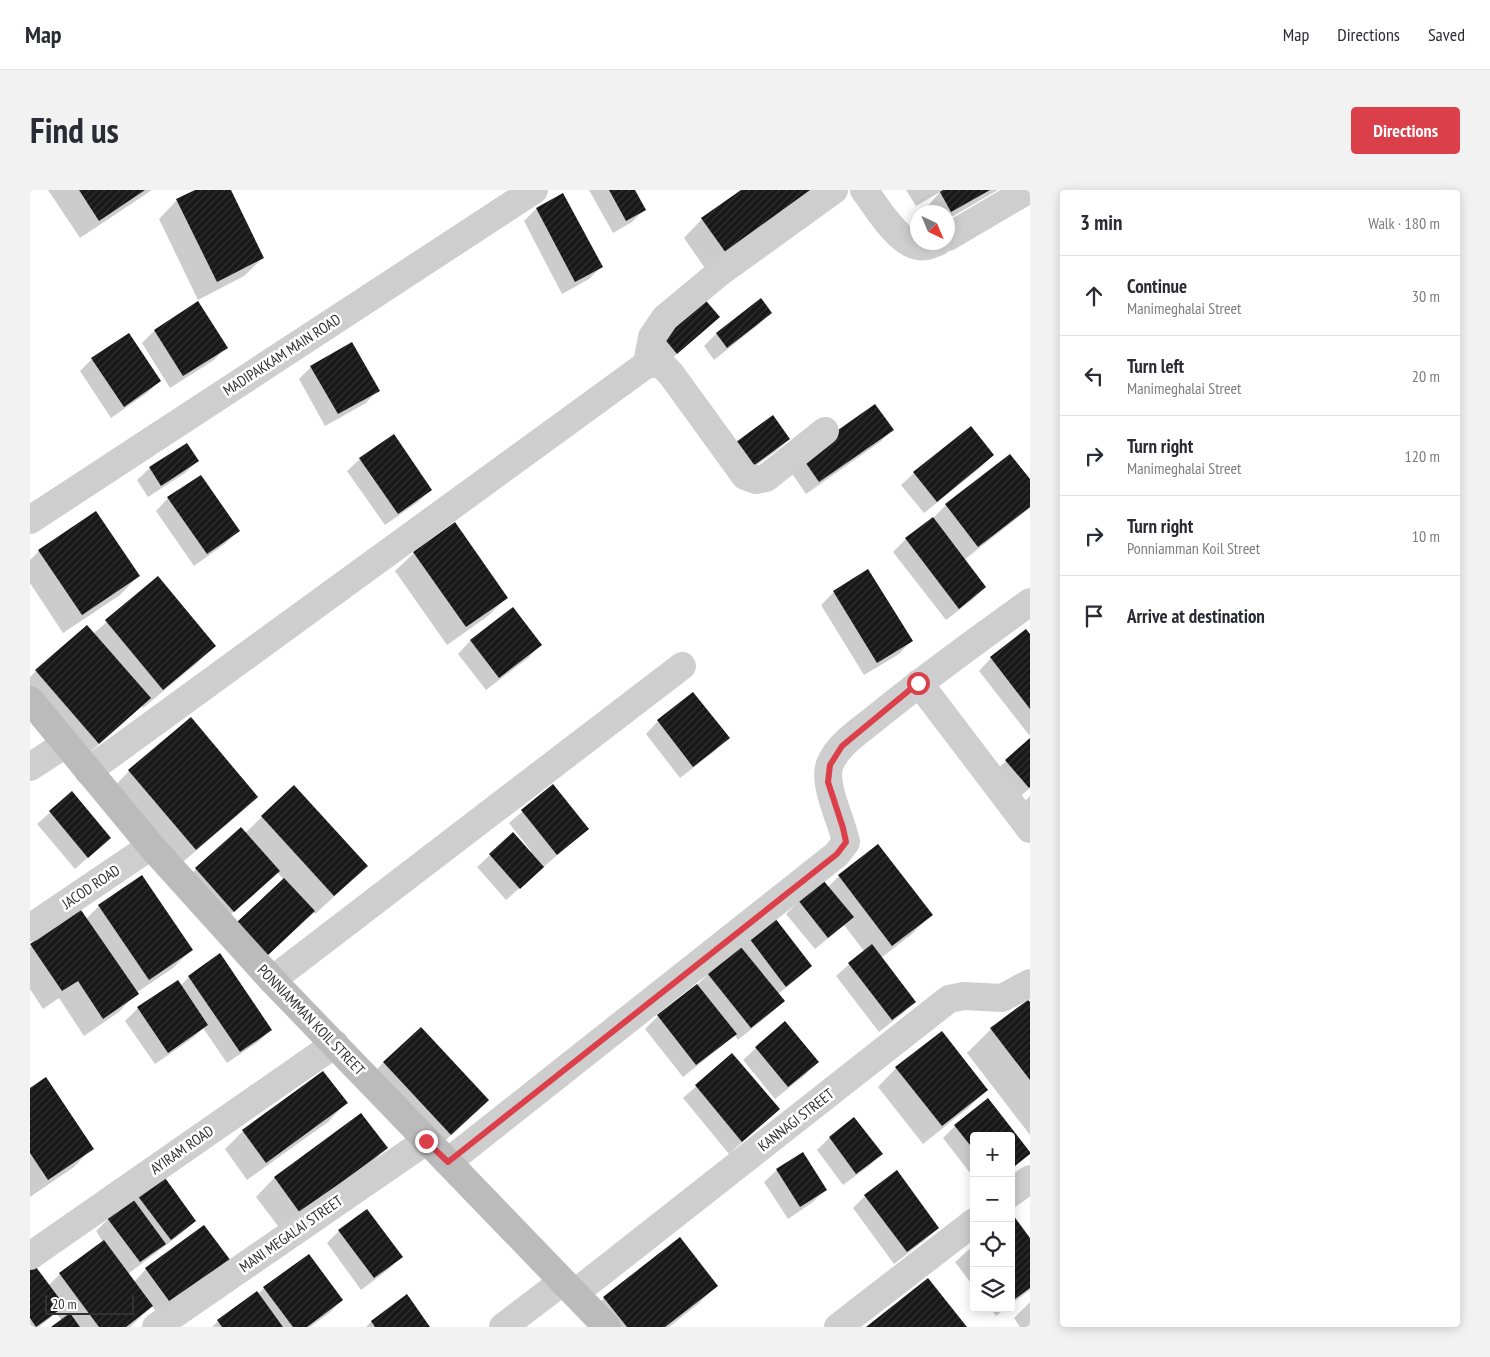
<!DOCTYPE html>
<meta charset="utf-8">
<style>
body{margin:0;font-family:"PT Sans Narrow",sans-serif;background:#f2f2f3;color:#2b2b33}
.controls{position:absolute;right:15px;bottom:15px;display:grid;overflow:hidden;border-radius:5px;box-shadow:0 2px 12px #0003}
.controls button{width:45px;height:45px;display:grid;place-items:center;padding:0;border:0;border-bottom:1px solid #e1e1e2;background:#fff;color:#2b2b33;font:25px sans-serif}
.compass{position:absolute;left:880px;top:15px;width:45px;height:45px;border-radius:50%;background:#fff;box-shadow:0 2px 12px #0003;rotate:136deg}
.scale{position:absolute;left:15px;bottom:12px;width:89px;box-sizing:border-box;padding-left:5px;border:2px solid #313131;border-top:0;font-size:14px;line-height:18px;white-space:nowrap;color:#313131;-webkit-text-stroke:4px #fff;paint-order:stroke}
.stop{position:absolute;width:15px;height:15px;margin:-11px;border:4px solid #db404a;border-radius:50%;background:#fff}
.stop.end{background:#db404a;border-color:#fff;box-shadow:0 1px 5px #0008}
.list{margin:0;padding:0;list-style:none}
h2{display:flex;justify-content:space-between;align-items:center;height:65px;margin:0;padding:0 20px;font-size:21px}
h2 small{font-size:16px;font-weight:400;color:#7c7c81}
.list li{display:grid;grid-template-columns:32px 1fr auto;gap:15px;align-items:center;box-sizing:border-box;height:80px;padding:0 20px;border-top:1px solid #e1e1e2}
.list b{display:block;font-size:19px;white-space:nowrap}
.list p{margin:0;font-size:16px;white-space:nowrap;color:#7c7c81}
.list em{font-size:16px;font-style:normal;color:#7c7c81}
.icon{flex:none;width:28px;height:28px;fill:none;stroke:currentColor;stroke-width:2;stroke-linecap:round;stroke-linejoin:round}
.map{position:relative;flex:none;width:1000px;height:1137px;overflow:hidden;border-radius:5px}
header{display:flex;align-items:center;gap:30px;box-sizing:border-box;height:70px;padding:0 25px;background:#fff;border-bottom:1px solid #e1e1e2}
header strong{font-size:24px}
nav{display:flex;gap:28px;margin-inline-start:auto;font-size:18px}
.intro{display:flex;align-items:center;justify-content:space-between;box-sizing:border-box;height:120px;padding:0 30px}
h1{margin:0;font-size:35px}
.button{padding:12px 22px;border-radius:5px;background:#db404a;color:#fff;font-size:18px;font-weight:700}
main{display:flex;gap:30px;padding:0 30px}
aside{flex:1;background:#fff;border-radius:5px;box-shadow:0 2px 12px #0003}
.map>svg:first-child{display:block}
</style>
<header>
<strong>Map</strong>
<nav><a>Map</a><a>Directions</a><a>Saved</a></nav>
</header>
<div class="intro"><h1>Find us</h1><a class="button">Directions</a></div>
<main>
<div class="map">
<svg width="1000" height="1137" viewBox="0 0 1000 1137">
<defs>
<pattern id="building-hatch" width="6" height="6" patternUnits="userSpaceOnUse" patternTransform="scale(1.25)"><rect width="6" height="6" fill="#181818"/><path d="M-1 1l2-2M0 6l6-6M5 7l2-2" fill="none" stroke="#313131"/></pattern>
</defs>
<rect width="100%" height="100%" fill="#fff"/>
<g fill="#0003">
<path d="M 18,0 L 122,0 L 50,48 Z"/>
<path d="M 168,0 L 200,0 L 233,68 L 214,86 L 168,110 L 129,29 L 147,10 Z"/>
<path d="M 559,0 L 603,0 L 614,20 L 602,32 L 583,43 Z"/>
<path d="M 713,0 L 774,12 L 677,81 L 654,48 L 672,29 Z"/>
<path d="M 876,0 L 968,0 L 918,29 L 918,22 L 902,22 L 898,16 L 910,2 L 886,16 Z"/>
<path d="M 533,5 L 571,77 L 559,89 L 532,104 L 494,31 L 506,19 Z"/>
<path d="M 731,110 L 740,123 L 728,135 L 684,170 L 674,156 L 686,144 Z"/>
<path d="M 676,139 L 634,175 L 629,143 Z"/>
<path d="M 124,141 L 196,157 L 184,170 L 140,198 L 112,153 Z"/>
<path d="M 62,169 L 130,191 L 117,203 L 81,228 L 50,181 Z"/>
<path d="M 281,177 L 348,200 L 336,213 L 295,236 L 269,189 Z"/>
<path d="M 743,227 L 759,249 L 746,261 L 706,290 Z"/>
<path d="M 862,240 L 850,252 L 776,304 L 759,279 Z"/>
<path d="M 963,265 L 950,278 L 894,323 L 871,295 L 884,283 Z"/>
<path d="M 330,269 L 401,299 L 388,312 L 355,335 L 317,281 Z"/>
<path d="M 167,271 L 155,283 L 118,307 L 107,290 L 120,278 Z"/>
<path d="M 170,286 L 208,341 L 196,353 L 164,376 L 126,321 L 138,308 Z"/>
<path d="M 1000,292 L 1000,318 L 934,370 L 955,397 L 942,410 L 916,430 L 863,362 L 876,349 L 900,331 L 916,315 Z"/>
<path d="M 9,361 L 108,386 L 90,405 L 33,443 L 0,393 L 0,370 Z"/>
<path d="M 384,363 L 476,408 L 458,426 L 417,455 L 365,381 Z"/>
<path d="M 838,381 L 881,451 L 869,464 L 834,485 L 791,415 L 804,402 Z"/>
<path d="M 127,388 L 184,456 L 166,474 L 113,518 L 112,516 L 50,571 L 0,514 L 0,487 L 6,481 L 63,444 Z"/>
<path d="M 482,419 L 510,455 L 498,468 L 456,500 L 428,464 L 440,451 Z"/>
<path d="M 1000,446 L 1000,545 L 999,545 L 949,481 L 961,468 Z"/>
<path d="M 628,531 L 698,548 L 686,560 L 650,588 L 616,544 Z"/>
<path d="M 1000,550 L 1000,598 L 986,610 L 963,583 Z"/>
<path d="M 99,581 L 227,607 L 208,625 L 147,677 L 81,600 Z"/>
<path d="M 522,596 L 557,639 L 476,710 L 447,677 L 483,644 L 499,662 L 501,661 L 479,633 Z"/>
<path d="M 264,597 L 318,694 L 285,724 L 247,682 L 191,733 L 153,691 L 211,639 L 215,643 Z"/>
<path d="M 42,603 L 80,648 L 45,679 L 7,634 Z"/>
<path d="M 1000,606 L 1000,627 L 991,615 Z"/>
<path d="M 809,686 L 901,725 L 882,744 L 851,768 L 884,812 L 872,824 L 849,842 L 806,786 L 834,761 L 814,735 L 785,759 L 756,724 L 769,711 L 798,697 Z"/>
<path d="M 69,716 L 162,759 L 143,778 L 106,803 L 89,822 L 54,846 L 29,808 L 13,819 L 0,799 L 0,757 L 56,729 Z"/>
<path d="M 719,749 L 781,776 L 768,788 L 748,804 L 754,811 L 741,823 L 708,850 L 704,844 L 692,856 L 653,887 L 615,839 L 628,826 L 666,796 L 678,784 Z"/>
<path d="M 159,787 L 241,840 L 228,852 L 197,873 L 173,838 L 164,847 L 125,874 L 95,831 L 108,818 L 147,791 L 150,796 Z"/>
<path d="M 1000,814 L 1000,945 L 937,863 L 961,839 Z"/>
<path d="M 726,858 L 787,872 L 775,885 L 745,909 L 713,870 Z"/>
<path d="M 702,865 L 749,919 L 699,964 L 653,908 Z"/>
<path d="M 354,872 L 439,928 L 402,963 L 335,891 Z"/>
<path d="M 866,878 L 957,900 L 938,918 L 893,954 L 848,897 Z"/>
<path d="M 0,899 L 62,958 L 44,977 L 0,1007 Z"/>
<path d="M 958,910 L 1000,963 L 981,980 L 981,946 L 944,946 L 944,988 L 913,948 L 925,936 Z"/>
<path d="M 316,913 L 298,932 L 217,990 L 195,959 L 213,941 Z"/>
<path d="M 331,924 L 356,958 L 338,977 L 251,1040 L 226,1007 L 244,988 Z"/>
<path d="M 824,929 L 851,964 L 839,976 L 813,995 L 787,960 L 799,948 Z"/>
<path d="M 747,980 L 795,1000 L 783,1012 L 758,1029 L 734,992 Z"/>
<path d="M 108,1006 L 164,1031 L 152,1043 L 98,1084 L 104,1092 L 116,1079 L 199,1071 L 129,1126 L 122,1116 L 100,1137 L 23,1137 L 32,1131 L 26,1123 L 9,1137 L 0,1137 L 0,1076 L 18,1096 L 30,1084 L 73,1052 L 66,1041 L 78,1029 Z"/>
<path d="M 835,1006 L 908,1038 L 895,1050 L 864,1074 L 823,1018 Z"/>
<path d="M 981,1028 L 1000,1050 L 1000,1100 L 981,1114 Z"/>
<path d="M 309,1041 L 371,1067 L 359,1079 L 331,1100 L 297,1053 Z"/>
<path d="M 944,1055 L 944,1097 L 925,1072 Z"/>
<path d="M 686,1096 L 668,1114 L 639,1137 L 564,1137 L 556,1126 L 574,1108 Z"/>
<path d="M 234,1098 L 312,1110 L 299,1123 L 280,1137 L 182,1137 L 188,1131 L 228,1104 Z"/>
<path d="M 376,1106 L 399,1137 L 336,1137 L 341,1132 Z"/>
<path d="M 1000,1112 L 1000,1137 L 990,1137 L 984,1128 Z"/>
<path d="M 960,1118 L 976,1118 L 966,1126 Z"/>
</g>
<g fill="url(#building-hatch)">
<path d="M 49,0 L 115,0 L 69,31 Z"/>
<path d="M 165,0 L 201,0 L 234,68 L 187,92 L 146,9 Z"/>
<path d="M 579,0 L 605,0 L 616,20 L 596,31 Z"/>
<path d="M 711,0 L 785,0 L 696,63 L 671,28 Z"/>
<path d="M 913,0 L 960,0 L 921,22 L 910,2 Z"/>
<path d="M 533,3 L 573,77 L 545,92 L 506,18 Z"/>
<path d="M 671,105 L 690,127 L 647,164 L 629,142 Z"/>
<path d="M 731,108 L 742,123 L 697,158 L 686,143 Z"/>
<path d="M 168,111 L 198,158 L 153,186 L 124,140 Z"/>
<path d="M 99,143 L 131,191 L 94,217 L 61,168 Z"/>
<path d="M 322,152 L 350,201 L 308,224 L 280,176 Z"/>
<path d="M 845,214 L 864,240 L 789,292 L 771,266 Z"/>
<path d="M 743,225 L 760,249 L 719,279 L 702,255 Z"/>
<path d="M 941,236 L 964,265 L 907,312 L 883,282 Z"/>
<path d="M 364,244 L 402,300 L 368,324 L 329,268 Z"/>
<path d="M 157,253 L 169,271 L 131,296 L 119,277 Z"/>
<path d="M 980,264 L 1000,289 L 1000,317 L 948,357 L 915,314 Z"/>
<path d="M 171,285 L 210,341 L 177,364 L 137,307 Z"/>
<path d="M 66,321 L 110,386 L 52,425 L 8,360 Z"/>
<path d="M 903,327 L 956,397 L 929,419 L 875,348 Z"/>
<path d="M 425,332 L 478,408 L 436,437 L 383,362 Z"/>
<path d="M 838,379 L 883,451 L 847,473 L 803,401 Z"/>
<path d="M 128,386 L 186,456 L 133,500 L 75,430 Z"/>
<path d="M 483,417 L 512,455 L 469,488 L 440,450 Z"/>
<path d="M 57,435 L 121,508 L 69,554 L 5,480 Z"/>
<path d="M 996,439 L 1000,444 L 1000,519 L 960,467 Z"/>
<path d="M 663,502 L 700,548 L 663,577 L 627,530 Z"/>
<path d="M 161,527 L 228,607 L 166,660 L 98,580 Z"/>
<path d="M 1000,548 L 1000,597 L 999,598 L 975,570 Z"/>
<path d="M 523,594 L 559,639 L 527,665 L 491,620 Z"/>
<path d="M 264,595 L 338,676 L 304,706 L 231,626 Z"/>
<path d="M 42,601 L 81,648 L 58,668 L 19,621 Z"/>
<path d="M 211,637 L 250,681 L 204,722 L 165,678 Z"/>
<path d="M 483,642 L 514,677 L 490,699 L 459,664 Z"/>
<path d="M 848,654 L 903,725 L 862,756 L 808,685 Z"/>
<path d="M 112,685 L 163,760 L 119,790 L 68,715 Z"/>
<path d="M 254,688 L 285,721 L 237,766 L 206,733 Z"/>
<path d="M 793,690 L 824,727 L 798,748 L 768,710 Z"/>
<path d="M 51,720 L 109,804 L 73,829 L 48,791 L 32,801 L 0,754 Z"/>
<path d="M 745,728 L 782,776 L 756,797 L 719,748 Z"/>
<path d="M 842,754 L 886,812 L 862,830 L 818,773 Z"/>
<path d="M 710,756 L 755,811 L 721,838 L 677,783 Z"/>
<path d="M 190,763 L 242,840 L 210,862 L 158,786 Z"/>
<path d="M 148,790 L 178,835 L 138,863 L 107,817 Z"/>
<path d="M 667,794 L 707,844 L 666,875 L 627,825 Z"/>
<path d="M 998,810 L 1000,812 L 1000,890 L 960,838 Z"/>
<path d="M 755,831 L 789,872 L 758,897 L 725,857 Z"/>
<path d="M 391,837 L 459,910 L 421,945 L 353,872 Z"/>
<path d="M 912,841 L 958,900 L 912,936 L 865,877 Z"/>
<path d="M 702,863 L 750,919 L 712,952 L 665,895 Z"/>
<path d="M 293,881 L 318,913 L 236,973 L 212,940 Z"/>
<path d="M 16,887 L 64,959 L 18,990 L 0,963 L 0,898 Z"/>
<path d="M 958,908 L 1000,962 L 1000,964 L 981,979 L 981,946 L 944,946 L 944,960 L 924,935 Z"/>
<path d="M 331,923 L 358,958 L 270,1023 L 244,987 Z"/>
<path d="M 824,927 L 853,964 L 826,984 L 799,947 Z"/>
<path d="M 773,962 L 797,1000 L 770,1017 L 746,979 Z"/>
<path d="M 867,980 L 909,1038 L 877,1062 L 834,1005 Z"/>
<path d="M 133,985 L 166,1031 L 141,1050 L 107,1005 Z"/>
<path d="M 103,1009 L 136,1054 L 110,1072 L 77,1028 Z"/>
<path d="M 337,1019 L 373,1067 L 344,1088 L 308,1040 Z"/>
<path d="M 983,1025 L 1000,1048 L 1000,1098 L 981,1112 L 981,1026 Z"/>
<path d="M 174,1035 L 201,1071 L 142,1115 L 115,1078 Z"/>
<path d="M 650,1047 L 688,1096 L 635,1137 L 597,1137 L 573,1107 Z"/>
<path d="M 74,1050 L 123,1116 L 96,1137 L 69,1137 L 29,1083 Z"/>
<path d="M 279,1064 L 313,1110 L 277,1137 L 263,1137 L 233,1097 Z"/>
<path d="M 3,1073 L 35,1116 L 6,1137 L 0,1128 L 0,1075 Z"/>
<path d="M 898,1088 L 937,1137 L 836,1137 Z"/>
<path d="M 227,1101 L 253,1137 L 192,1137 L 187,1130 Z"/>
<path d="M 377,1104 L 400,1137 L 345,1137 L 341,1131 Z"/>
<path d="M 40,1123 L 50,1137 L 21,1137 Z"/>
</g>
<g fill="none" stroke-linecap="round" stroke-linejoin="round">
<g stroke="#cecece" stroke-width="28">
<path d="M 834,0 C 846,16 868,53 888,56 C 895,58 902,54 908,52"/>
<path d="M 918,47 L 998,0"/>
<path d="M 617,174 L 622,147 L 635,128 L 689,83 L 804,0"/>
<path d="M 0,330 L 504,0"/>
<path d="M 889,493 L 1000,639"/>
<path d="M 0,577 L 37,553"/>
<path d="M 58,581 L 617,174 L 631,174 L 641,184 L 715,286 L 726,290 L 736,288 L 795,241"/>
<path d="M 0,738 L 121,656"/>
<path d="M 242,790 L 652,476"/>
<path d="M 418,972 L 807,664 L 816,652 C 812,631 792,594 800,574 C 808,554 831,540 848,526 C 897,486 949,449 1000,412"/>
<path d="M 981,1003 L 1000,989"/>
<path d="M 0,1066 L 305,854"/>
<path d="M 545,1103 L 919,809 L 934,806 L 972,808 L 1000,793"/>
<path d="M 126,1137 L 396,951"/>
<path d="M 473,1137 L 532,1092"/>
<path d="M 808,1137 L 944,1032"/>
</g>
<path stroke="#bbb" stroke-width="28" d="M 0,510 L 121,656 L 242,790 L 577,1137"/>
</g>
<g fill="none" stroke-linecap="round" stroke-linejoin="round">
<path stroke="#db404a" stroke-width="6" d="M 396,951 L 418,972 L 807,664 L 816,652 L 813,638 L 798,592 L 800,575 L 812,556 L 888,493"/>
</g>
<g text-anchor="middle" stroke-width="5" stroke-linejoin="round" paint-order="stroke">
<g font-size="15" fill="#313131" stroke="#fff">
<text transform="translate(252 165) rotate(-33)" y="5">MADIPAKKAM MAIN ROAD</text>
<text transform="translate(61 697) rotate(-34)" y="5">JACOD ROAD</text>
<text transform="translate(281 830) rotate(46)" y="5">PONNIAMMAN KOIL STREET</text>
<text transform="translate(766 930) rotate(-38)" y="5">KANNAGI STREET</text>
<text transform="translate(152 960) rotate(-35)" y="5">AYIRAM ROAD</text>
<text transform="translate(261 1044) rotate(-35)" y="5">MANI MEGALAI STREET</text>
</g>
</g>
</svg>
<div class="controls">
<button>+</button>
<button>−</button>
<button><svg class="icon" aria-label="locate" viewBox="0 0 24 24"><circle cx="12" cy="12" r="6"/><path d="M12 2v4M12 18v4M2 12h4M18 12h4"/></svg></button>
<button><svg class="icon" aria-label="layers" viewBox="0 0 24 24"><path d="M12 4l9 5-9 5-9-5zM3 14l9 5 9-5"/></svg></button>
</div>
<svg class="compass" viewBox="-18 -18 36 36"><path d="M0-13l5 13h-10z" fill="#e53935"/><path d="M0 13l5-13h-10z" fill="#7c7c81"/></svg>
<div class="scale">20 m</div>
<div class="stop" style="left:888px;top:493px"></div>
<div class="stop end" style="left:396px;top:951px"></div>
</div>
<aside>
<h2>3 min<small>Walk · 180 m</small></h2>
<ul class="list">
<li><svg class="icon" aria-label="ahead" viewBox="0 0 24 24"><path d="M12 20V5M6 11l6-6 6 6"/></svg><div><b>Continue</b><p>Manimeghalai Street</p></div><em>30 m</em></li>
<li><svg class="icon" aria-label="left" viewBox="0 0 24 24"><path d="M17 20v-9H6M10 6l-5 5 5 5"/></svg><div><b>Turn left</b><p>Manimeghalai Street</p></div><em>20 m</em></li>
<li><svg class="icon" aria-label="right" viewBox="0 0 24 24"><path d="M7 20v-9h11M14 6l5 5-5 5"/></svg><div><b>Turn right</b><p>Manimeghalai Street</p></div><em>120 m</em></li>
<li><svg class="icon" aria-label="right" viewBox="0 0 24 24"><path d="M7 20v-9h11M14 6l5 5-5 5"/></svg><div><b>Turn right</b><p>Ponniamman Koil Street</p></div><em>10 m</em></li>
<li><svg class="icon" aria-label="arrive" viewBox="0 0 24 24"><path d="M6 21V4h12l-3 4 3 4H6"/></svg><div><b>Arrive at destination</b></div></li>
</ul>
</aside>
</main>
